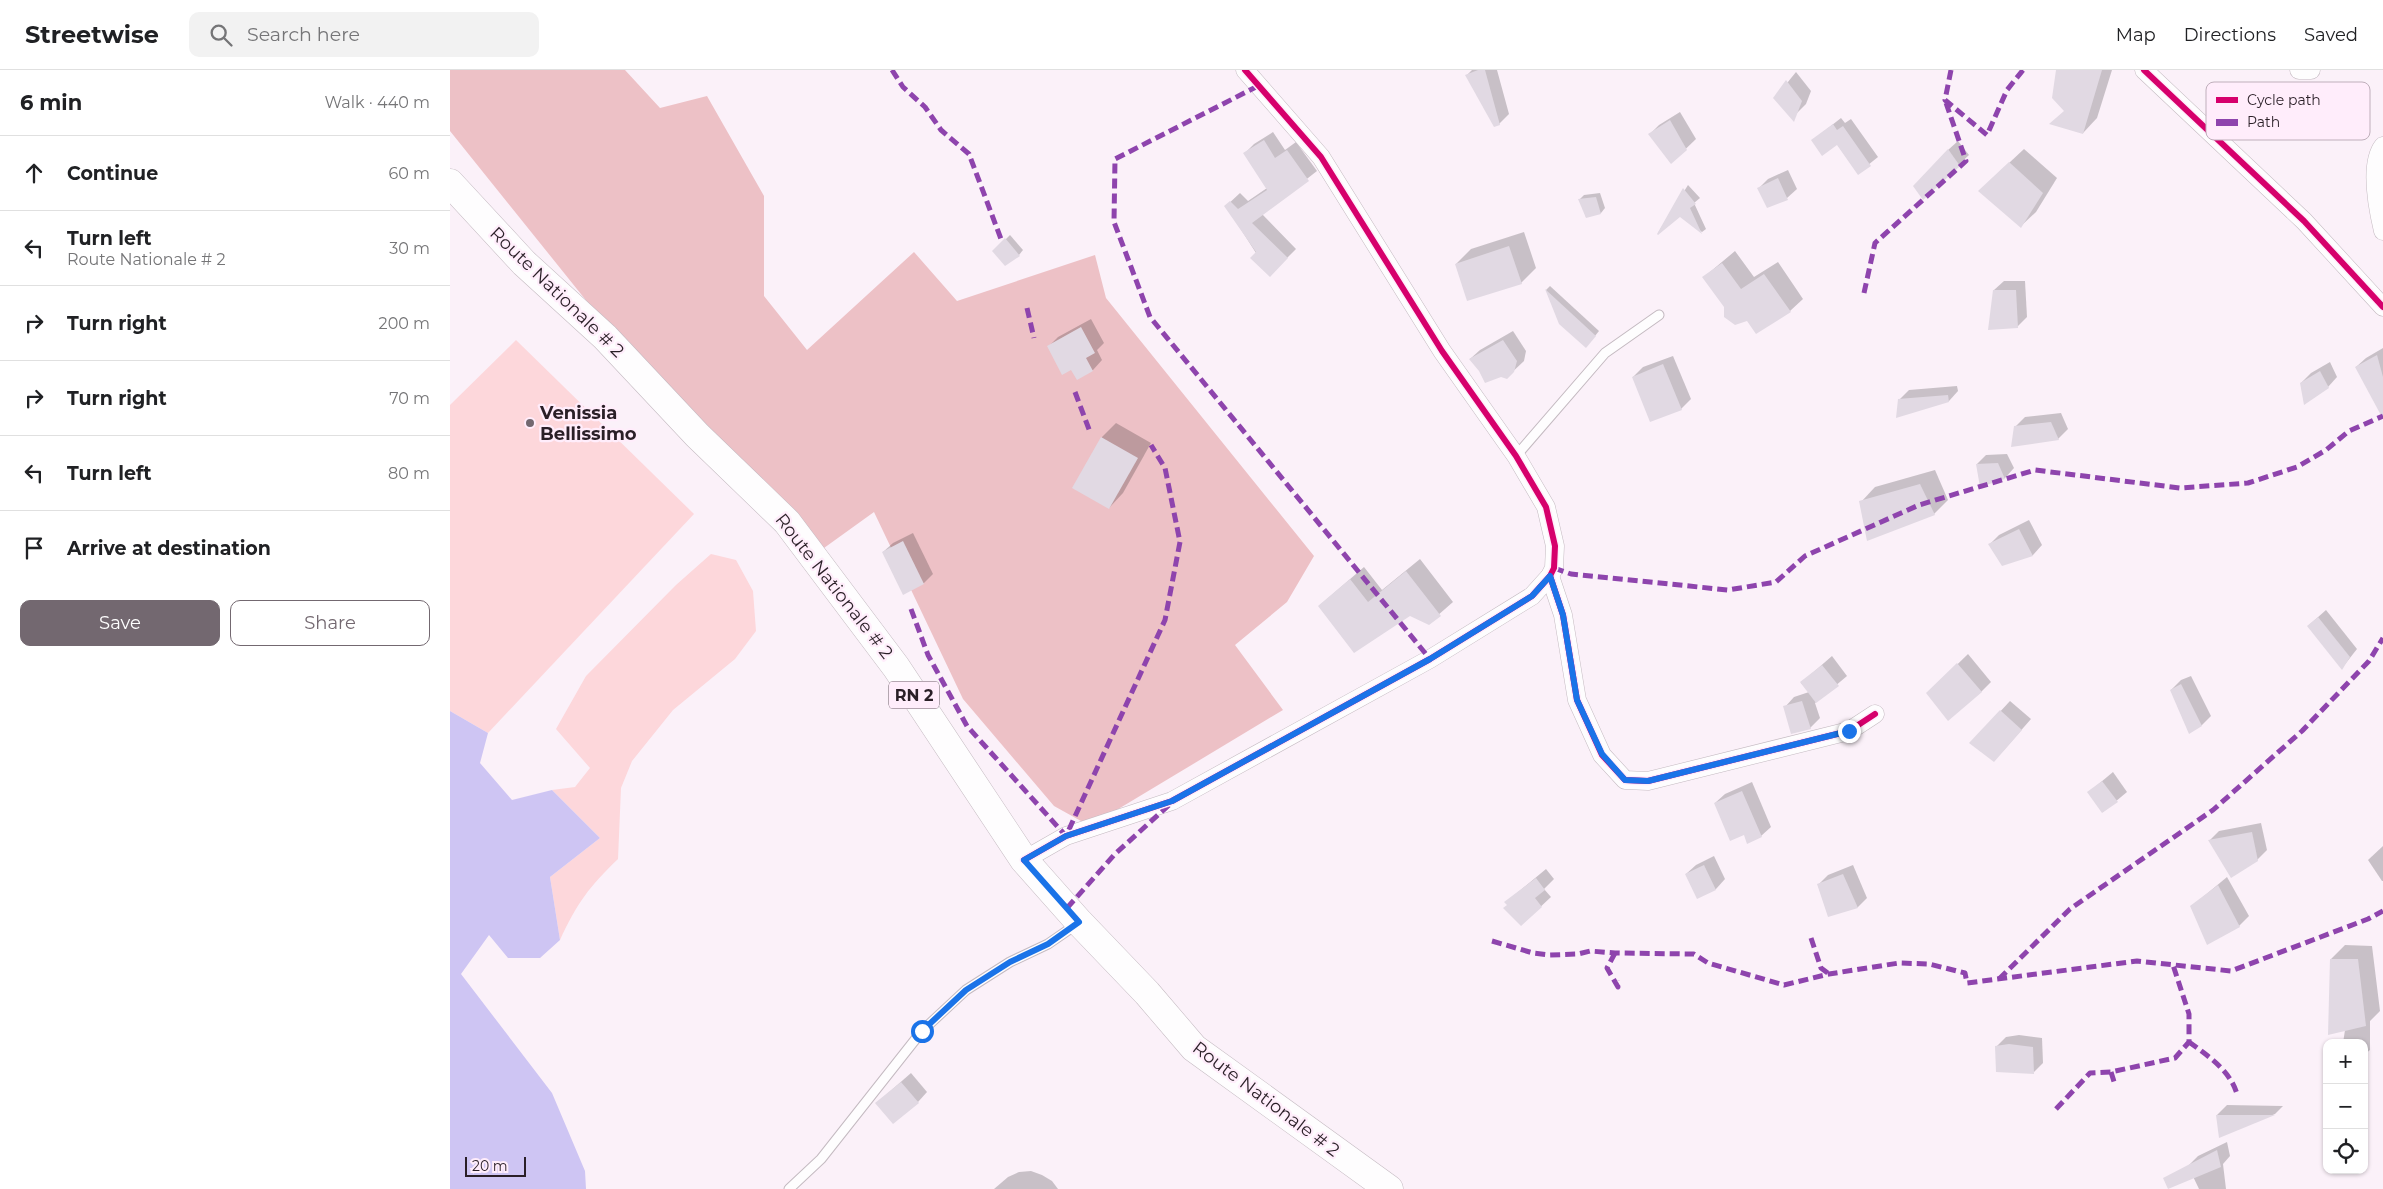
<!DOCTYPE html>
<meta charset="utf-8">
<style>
body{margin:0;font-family:Montserrat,sans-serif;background:#f2f2f2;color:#202124}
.controls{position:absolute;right:15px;bottom:15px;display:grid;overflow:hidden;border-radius:10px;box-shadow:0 1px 4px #0004}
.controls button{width:45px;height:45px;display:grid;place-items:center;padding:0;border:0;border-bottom:1px solid #e0e0e0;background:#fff;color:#202124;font:25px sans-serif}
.scale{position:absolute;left:15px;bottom:12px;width:61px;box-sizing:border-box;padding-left:5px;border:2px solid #2a1f27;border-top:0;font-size:14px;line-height:18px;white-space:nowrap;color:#2a1f27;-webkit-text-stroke:4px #ffedfb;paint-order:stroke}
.stop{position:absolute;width:15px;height:15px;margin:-11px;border:4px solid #1a73e8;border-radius:50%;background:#fff}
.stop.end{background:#1a73e8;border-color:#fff;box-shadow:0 1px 5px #0008}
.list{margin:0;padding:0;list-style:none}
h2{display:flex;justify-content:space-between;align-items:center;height:65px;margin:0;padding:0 20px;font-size:21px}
h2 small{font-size:16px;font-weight:400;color:#757577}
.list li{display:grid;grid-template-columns:32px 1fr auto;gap:15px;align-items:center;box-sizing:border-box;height:75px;padding:0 20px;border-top:1px solid #e0e0e0}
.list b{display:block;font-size:19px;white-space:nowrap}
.list p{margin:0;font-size:16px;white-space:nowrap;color:#757577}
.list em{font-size:16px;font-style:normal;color:#757577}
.actions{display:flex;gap:10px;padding:15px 20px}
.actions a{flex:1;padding:11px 0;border:1px solid #736870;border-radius:10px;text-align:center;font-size:18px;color:#736870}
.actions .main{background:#736870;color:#fff}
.icon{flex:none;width:28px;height:28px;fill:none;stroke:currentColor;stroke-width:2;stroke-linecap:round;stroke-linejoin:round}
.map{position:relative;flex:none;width:1933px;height:1119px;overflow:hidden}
header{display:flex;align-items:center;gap:30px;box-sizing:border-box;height:70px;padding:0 25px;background:#fff;border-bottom:1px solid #e0e0e0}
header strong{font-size:24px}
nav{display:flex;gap:28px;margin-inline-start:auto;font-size:18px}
.search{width:350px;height:45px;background:#f2f2f2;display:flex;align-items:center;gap:12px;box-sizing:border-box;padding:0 18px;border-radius:10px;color:#757577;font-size:19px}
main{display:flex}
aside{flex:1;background:#fff}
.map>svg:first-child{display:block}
</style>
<header>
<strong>Streetwise</strong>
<div class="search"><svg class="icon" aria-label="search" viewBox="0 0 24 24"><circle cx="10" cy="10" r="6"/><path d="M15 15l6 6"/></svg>Search here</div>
<nav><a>Map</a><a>Directions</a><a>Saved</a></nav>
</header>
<main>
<aside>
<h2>6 min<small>Walk · 440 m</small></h2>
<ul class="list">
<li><svg class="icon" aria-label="ahead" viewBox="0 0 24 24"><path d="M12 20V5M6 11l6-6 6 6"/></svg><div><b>Continue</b></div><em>60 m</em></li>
<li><svg class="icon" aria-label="left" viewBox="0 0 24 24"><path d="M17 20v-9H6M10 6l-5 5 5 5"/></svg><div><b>Turn left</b><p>Route Nationale # 2</p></div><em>30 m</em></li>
<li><svg class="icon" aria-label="right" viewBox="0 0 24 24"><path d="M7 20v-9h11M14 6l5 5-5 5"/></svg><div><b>Turn right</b></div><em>200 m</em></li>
<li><svg class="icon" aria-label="right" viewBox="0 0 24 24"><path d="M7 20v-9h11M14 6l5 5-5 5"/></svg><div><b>Turn right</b></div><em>70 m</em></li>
<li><svg class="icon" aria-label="left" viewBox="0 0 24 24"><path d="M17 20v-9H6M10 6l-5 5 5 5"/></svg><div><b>Turn left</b></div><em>80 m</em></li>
<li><svg class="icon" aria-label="arrive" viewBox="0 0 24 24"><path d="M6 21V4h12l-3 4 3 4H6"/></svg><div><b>Arrive at destination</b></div></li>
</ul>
<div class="actions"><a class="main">Save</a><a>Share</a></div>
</aside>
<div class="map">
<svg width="1933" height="1119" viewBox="0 0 1933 1119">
<rect width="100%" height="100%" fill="#fbf1f9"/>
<g fill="#fdd7db">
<path d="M 66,270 L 244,444 L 38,663 L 0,641 L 0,335 Z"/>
<path d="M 261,484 L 286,490 L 303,521 L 306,561 L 285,589 L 223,640 L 182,691 L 171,718 L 168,789 C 139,817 127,833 110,870 L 100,807 L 150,768 L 102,720 L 125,717 L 140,698 L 106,659 L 136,606 L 226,515 Z"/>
</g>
<path fill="#edc1c6" d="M 0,0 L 175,0 L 210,38 L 257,26 L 314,126 L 314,226 L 357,280 L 464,182 L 507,231 L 645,185 L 656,228 L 864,486 L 837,532 L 785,575 L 833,640 L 640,756 L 604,736 L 513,629 L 424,442 L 374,478 L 147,244 L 0,61 Z"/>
<path fill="#cec5f3" d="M 0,641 L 38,663 L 30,693 L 62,730 L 102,720 L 150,768 L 100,807 L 110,870 L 90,888 L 58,888 L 39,865 L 11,904 L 102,1023 L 135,1101 L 136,1119 L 0,1119 Z"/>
<g fill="#0003">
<path d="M 1022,0 L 1047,0 L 1059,44 L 1049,54 L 1017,5 Z"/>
<path d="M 1608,0 L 1662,0 L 1647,48 L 1633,63 L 1615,40 Z"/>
<path d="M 1346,2 L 1361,21 L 1356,34 L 1346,44 L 1325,28 Z"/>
<path d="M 1230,42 L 1246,69 L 1221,93 L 1200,64 L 1209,55 Z"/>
<path d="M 1391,48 L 1395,53 L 1401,49 L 1428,87 L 1408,103 L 1387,74 L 1363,70 Z"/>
<path d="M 823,62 L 835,80 L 846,72 L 867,101 L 812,144 L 846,179 L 820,205 L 776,136 L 790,123 L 798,131 L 817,118 L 795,83 L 804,74 Z"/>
<path d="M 1508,71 L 1519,85 L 1473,128 L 1498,80 Z"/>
<path d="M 1574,79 L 1607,108 L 1586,142 L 1571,156 L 1544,107 Z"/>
<path d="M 1338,100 L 1347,119 L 1337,128 L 1318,137 L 1309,118 L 1318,109 Z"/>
<path d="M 1238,115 L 1250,128 L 1244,133 L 1256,159 L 1252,162 L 1230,145 L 1208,163 Z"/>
<path d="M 1150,123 L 1155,138 L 1151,143 L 1136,147 L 1130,129 L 1134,125 Z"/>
<path d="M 1074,162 L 1086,198 L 1071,213 L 1006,194 L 1021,179 Z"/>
<path d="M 560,165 L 573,180 L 569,185 L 544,181 Z"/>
<path d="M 1285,181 L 1304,207 L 1328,192 L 1353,229 L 1340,241 L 1297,250 L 1254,207 Z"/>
<path d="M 1554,211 L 1575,211 L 1577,247 L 1567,257 L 1544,220 Z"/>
<path d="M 1100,216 L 1149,261 L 1140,272 L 1110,253 L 1096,220 Z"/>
<path d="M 641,249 L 654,273 L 647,280 L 652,290 L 643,300 L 628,308 L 622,298 L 598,277 L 608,267 Z"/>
<path d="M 1063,261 L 1076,281 L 1074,291 L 1057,307 L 1030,300 L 1020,289 L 1030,280 Z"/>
<path d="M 1933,278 L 1933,323 L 1906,297 L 1916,288 Z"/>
<path d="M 1223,286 L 1241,329 L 1231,339 L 1183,307 L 1193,297 Z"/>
<path d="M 1880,292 L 1887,307 L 1878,317 L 1851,313 L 1861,303 Z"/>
<path d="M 1507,316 L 1508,321 L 1499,331 L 1449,330 L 1459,320 Z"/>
<path d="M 1611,343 L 1618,359 L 1608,369 L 1565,357 L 1575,347 Z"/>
<path d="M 666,353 L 701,373 L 673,423 L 659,438 L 624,418 L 652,367 Z"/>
<path d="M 1557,384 L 1564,398 L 1555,408 L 1531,415 L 1527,394 L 1536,385 Z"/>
<path d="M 1485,400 L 1498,430 L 1484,444 L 1411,432 L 1425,417 Z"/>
<path d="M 1579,450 L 1592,475 L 1583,485 L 1553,494 L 1540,474 L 1549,465 Z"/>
<path d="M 463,463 L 483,504 L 474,513 L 453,523 L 433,482 L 443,473 Z"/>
<path d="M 970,489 L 1003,532 L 979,553 L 960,544 L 869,536 L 914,497 L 932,520 Z"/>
<path d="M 1876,540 L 1907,579 L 1892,598 L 1858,556 Z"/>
<path d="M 1518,584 L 1541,612 L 1531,622 L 1478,623 Z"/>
<path d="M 1382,586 L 1397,606 L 1365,633 L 1370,648 L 1360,658 L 1335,637 L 1344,627 L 1359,622 L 1351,613 Z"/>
<path d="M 1741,606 L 1761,646 L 1752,655 L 1739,662 L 1721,620 L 1731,610 Z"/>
<path d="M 1560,631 L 1581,649 L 1553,681 L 1521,673 Z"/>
<path d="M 1663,702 L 1677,722 L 1653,742 L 1639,722 Z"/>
<path d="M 1302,712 L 1321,757 L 1311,766 L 1294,763 L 1265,733 L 1275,724 Z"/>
<path d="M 1811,753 L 1817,780 L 1807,790 L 1760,770 L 1769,761 Z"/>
<path d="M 1933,776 L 1933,811 L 1932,811 L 1918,790 Z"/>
<path d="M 1264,786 L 1275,809 L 1266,819 L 1248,827 L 1236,804 L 1246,795 Z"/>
<path d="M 1403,795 L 1417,828 L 1408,837 L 1379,845 L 1368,815 L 1378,805 Z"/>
<path d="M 1096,799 L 1104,809 L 1094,819 L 1101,827 L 1071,855 L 1056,832 Z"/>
<path d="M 1777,807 L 1799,846 L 1789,856 L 1741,837 Z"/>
<path d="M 1895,875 L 1922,876 L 1930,941 L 1920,951 L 1920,980 L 1914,985 L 1914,973 L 1893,973 L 1895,960 L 1881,889 Z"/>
<path d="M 1569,965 L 1592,968 L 1593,993 L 1584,1002 L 1546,977 L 1556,967 Z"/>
<path d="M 461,1003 L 477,1022 L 468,1032 L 437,1024 Z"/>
<path d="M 1777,1035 L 1833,1036 L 1825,1044 L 1770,1066 L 1767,1045 Z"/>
<path d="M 1777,1072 L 1780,1086 L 1773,1094 L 1776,1119 L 1749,1119 L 1738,1096 L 1748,1086 Z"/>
<path d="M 581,1101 L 592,1105 L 602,1111 L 608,1119 L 544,1119 L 558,1107 L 569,1102 Z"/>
</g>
<g fill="#e1d9e3">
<path d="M 1028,0 L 1035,0 L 1050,55 L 1044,57 L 1015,5 Z"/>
<path d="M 1606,0 L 1652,0 L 1633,64 L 1599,54 L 1614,41 L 1602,28 Z"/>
<path d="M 1336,10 L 1352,31 L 1344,52 L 1323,28 Z"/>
<path d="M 1220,50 L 1237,80 L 1221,94 L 1198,64 Z"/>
<path d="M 1383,54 L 1387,60 L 1393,56 L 1421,96 L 1408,105 L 1387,75 L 1372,86 L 1361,70 Z"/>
<path d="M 814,70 L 825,88 L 837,80 L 859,111 L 802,153 L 838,188 L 820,207 L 800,188 L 806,182 L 774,136 L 780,131 L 788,139 L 817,120 L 793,83 Z"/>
<path d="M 1498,79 L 1510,96 L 1473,130 L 1463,116 Z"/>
<path d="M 1559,92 L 1593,123 L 1571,158 L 1528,121 Z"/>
<path d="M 1328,108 L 1338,130 L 1317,138 L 1307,118 Z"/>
<path d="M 1233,118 L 1246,134 L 1240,138 L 1252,164 L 1230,147 L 1208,165 L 1207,164 Z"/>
<path d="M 1146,127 L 1151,144 L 1136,148 L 1128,129 Z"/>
<path d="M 555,168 L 570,186 L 555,196 L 542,181 Z"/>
<path d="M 1059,176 L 1072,214 L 1017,231 L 1005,194 Z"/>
<path d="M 1272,193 L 1291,219 L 1314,204 L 1341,242 L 1306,264 L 1297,251 L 1285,255 L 1274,247 L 1274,237 L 1252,207 Z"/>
<path d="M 1095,219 L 1146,266 L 1136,278 L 1109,254 Z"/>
<path d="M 1543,220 L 1566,220 L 1568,258 L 1538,260 Z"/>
<path d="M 631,257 L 645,283 L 636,288 L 643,301 L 627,310 L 621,300 L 612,305 L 597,276 Z"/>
<path d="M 1053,270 L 1067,291 L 1064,302 L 1057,309 L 1051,307 L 1035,313 L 1029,301 L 1019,289 Z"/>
<path d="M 1927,285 L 1933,307 L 1933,349 L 1905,297 Z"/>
<path d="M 1213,294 L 1232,340 L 1200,352 L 1182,307 Z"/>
<path d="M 1870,301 L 1879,318 L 1854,335 L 1850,313 Z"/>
<path d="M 1498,325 L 1499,332 L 1446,348 L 1448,329 Z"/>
<path d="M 1601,352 L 1609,370 L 1561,377 L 1564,356 Z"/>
<path d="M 651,367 L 688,388 L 659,439 L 622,418 Z"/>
<path d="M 1548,393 L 1555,409 L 1530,417 L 1526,394 Z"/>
<path d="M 1470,414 L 1485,445 L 1417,471 L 1409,431 Z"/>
<path d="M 1569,459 L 1583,486 L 1552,496 L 1538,474 Z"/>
<path d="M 453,471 L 474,514 L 453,525 L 432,482 Z"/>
<path d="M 956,501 L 991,546 L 979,555 L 960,546 L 904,583 L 868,536 L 900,509 L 918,532 Z"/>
<path d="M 1868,547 L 1900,587 L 1892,600 L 1857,556 Z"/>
<path d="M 1507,593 L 1532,622 L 1498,651 L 1476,623 Z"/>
<path d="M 1372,595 L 1389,616 L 1366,633 L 1350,612 Z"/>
<path d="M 1731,614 L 1752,656 L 1739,664 L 1720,620 Z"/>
<path d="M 1352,631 L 1361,659 L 1341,664 L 1333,636 Z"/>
<path d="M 1550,640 L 1572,660 L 1544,692 L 1519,673 Z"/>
<path d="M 1652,711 L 1668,732 L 1652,743 L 1637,722 Z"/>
<path d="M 1292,721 L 1312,767 L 1297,774 L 1294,765 L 1280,771 L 1264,733 Z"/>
<path d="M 1802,762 L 1808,791 L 1781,808 L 1758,770 Z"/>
<path d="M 1254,795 L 1266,820 L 1247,829 L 1235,804 Z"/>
<path d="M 1393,804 L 1408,838 L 1378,847 L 1367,814 Z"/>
<path d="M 1086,808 L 1095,820 L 1085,828 L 1092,837 L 1071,856 L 1053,838 L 1057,835 L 1054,832 Z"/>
<path d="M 1768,815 L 1790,857 L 1757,875 L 1740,836 Z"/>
<path d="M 1880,889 L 1908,889 L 1916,956 L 1878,965 Z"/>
<path d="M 1559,974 L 1583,977 L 1584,1004 L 1546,1002 L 1545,976 Z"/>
<path d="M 451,1012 L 469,1033 L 443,1054 L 425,1033 Z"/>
<path d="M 1766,1045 L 1825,1045 L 1769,1068 Z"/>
<path d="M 1767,1080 L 1771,1097 L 1718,1119 L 1713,1108 Z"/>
</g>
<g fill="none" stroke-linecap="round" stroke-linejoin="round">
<defs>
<g id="service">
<path d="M 1066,386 L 1155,283 L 1209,245"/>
<path d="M 339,1119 L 371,1089 L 472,961 L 516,920 L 560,892 L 598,874 L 627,854"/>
</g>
<g id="minor">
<path d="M 1694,0 L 1854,151 L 1933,237"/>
<path d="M 1849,0 L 1861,0"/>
<path d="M 1933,76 C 1919,94 1928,140 1933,161"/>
<path d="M 1100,506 L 1113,545 L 1127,630 L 1152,685 L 1175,710 L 1198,711 L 1399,661 L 1425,644"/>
<path d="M 574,790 L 616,766 L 722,731 L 980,589 L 1082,526 L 1100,506 L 1104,498 L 1105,476 L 1096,437 L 1066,386 L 992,281 L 871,87 L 795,0"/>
</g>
<path id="primary" d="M 0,113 L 74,193 L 155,267 L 247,365 L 337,452 L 446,597 L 574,790 L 629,852 L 697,923 L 744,978 L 939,1119"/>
</defs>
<use href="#service" stroke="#c4bac1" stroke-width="11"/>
<use href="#minor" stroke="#c4bac1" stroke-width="19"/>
<use href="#primary" stroke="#c4bac1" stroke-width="29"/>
<use href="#service" stroke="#fefdfe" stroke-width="9"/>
<use href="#minor" stroke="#fefdfe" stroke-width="18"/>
<use href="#primary" stroke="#fefdfe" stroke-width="28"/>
<g stroke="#8e44ad" stroke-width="5" stroke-dasharray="10 5" stroke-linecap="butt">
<path d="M 442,0 L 453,17 L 475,37 L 491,60 L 519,84 L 551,169"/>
<path d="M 1501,0 L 1495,30 L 1537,65 L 1557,20 L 1573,0"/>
<path d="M 808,16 L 665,89 L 664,152 L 700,247 L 980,589"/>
<path d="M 1414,223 L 1425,173 L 1516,91 L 1495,30"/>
<path d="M 577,238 L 584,268"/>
<path d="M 625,322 L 640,362"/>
<path d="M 1104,498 L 1121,504 L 1278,520 L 1326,512 L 1355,486 L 1469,435 L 1585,400 L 1730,418 L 1798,413 L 1847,397 L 1876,380 L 1899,361 L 1933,346"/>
<path d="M 461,539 L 478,585 L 517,656 L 616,766 L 715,550 L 730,472 L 715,398 L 701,375"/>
<path d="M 617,838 L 665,784 L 719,735"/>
<path d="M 1361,868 L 1371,898 L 1379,904"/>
<path d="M 1042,871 L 1083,883 L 1100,885 L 1128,884 L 1140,881 L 1165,883 L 1244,884 L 1258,893 L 1334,915 L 1379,904 L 1449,893 L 1479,894 L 1515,903 L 1517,913 L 1687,891 L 1781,901 L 1918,849 L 1933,841"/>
<path d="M 1165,883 L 1157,898 L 1168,917 L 1167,911"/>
<path d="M 1549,909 L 1620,839 L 1763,740 L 1852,661 L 1919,591 L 1933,568"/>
<path d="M 1739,972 C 1758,986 1780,1000 1787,1024"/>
<path d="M 1661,1002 L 1665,1015"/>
<path d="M 1606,1039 L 1640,1003 L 1661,1002 L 1725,988 L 1739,972 L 1739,944 L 1723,895"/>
</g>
<defs>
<g id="cycleway">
<path d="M 1694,0 L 1854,151 L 1933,237"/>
<path d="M 1100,506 L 1113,545 L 1127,630 L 1152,685 L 1175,710 L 1198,711 L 1399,661 L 1425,644"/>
<path d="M 574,790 L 616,766 L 722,731 L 980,589 L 1082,526 L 1100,506 L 1104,498 L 1105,476 L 1096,437 L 1066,386 L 992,281 L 871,87 L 795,0"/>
</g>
</defs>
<use href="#cycleway" stroke="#ffedfb" stroke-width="9"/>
<use href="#cycleway" stroke="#d6006c" stroke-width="6"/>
</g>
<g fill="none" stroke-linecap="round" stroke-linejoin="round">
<path stroke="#1a73e8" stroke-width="6" d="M 472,961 L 516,920 L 560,892 L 598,874 L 629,852 L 574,790 L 616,766 L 722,731 L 980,589 L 1082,526 L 1100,506 L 1113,545 L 1127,630 L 1152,684 L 1175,710 L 1198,711 L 1399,661"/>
</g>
<circle fill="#736870" stroke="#ffedfb" stroke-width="2" cx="80" cy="353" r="5"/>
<g text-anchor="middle" stroke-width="4.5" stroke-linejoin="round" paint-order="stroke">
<rect fill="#ffedfb" stroke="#6a5d67" stroke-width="1" x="439" y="611.5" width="50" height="27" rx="4"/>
<g font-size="16" font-weight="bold" fill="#2a1f27">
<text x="464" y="631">RN 2</text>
</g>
<g font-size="18" fill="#2a1f27" stroke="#ffedfb">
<text transform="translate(107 222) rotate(44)" y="6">Route Nationale # 2</text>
<text transform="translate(384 516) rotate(52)" y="6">Route Nationale # 2</text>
<text transform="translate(816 1029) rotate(37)" y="6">Route Nationale # 2</text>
</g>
<g font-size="18" font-weight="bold" fill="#2a1f27" stroke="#ffedfb" text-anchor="start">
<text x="90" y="349">Venissia<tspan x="90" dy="21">Bellissimo</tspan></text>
</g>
</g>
<rect x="1756" y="12" width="164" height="58" rx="8" fill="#ffedfb" stroke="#bfafbb" stroke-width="1"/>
<rect x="1766" y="27" width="22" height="6" fill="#d6006c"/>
<rect x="1766" y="49" width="22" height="7" fill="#8e44ad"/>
<g font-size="14" fill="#2a1f27">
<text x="1797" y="35">Cycle path</text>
<text x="1797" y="57">Path</text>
</g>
</svg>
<div class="controls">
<button>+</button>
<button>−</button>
<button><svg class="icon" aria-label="locate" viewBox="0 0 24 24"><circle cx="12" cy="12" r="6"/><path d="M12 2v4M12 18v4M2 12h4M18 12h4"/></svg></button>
</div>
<div class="scale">20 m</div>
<div class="stop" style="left:472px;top:961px"></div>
<div class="stop end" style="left:1399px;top:661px"></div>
</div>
</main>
